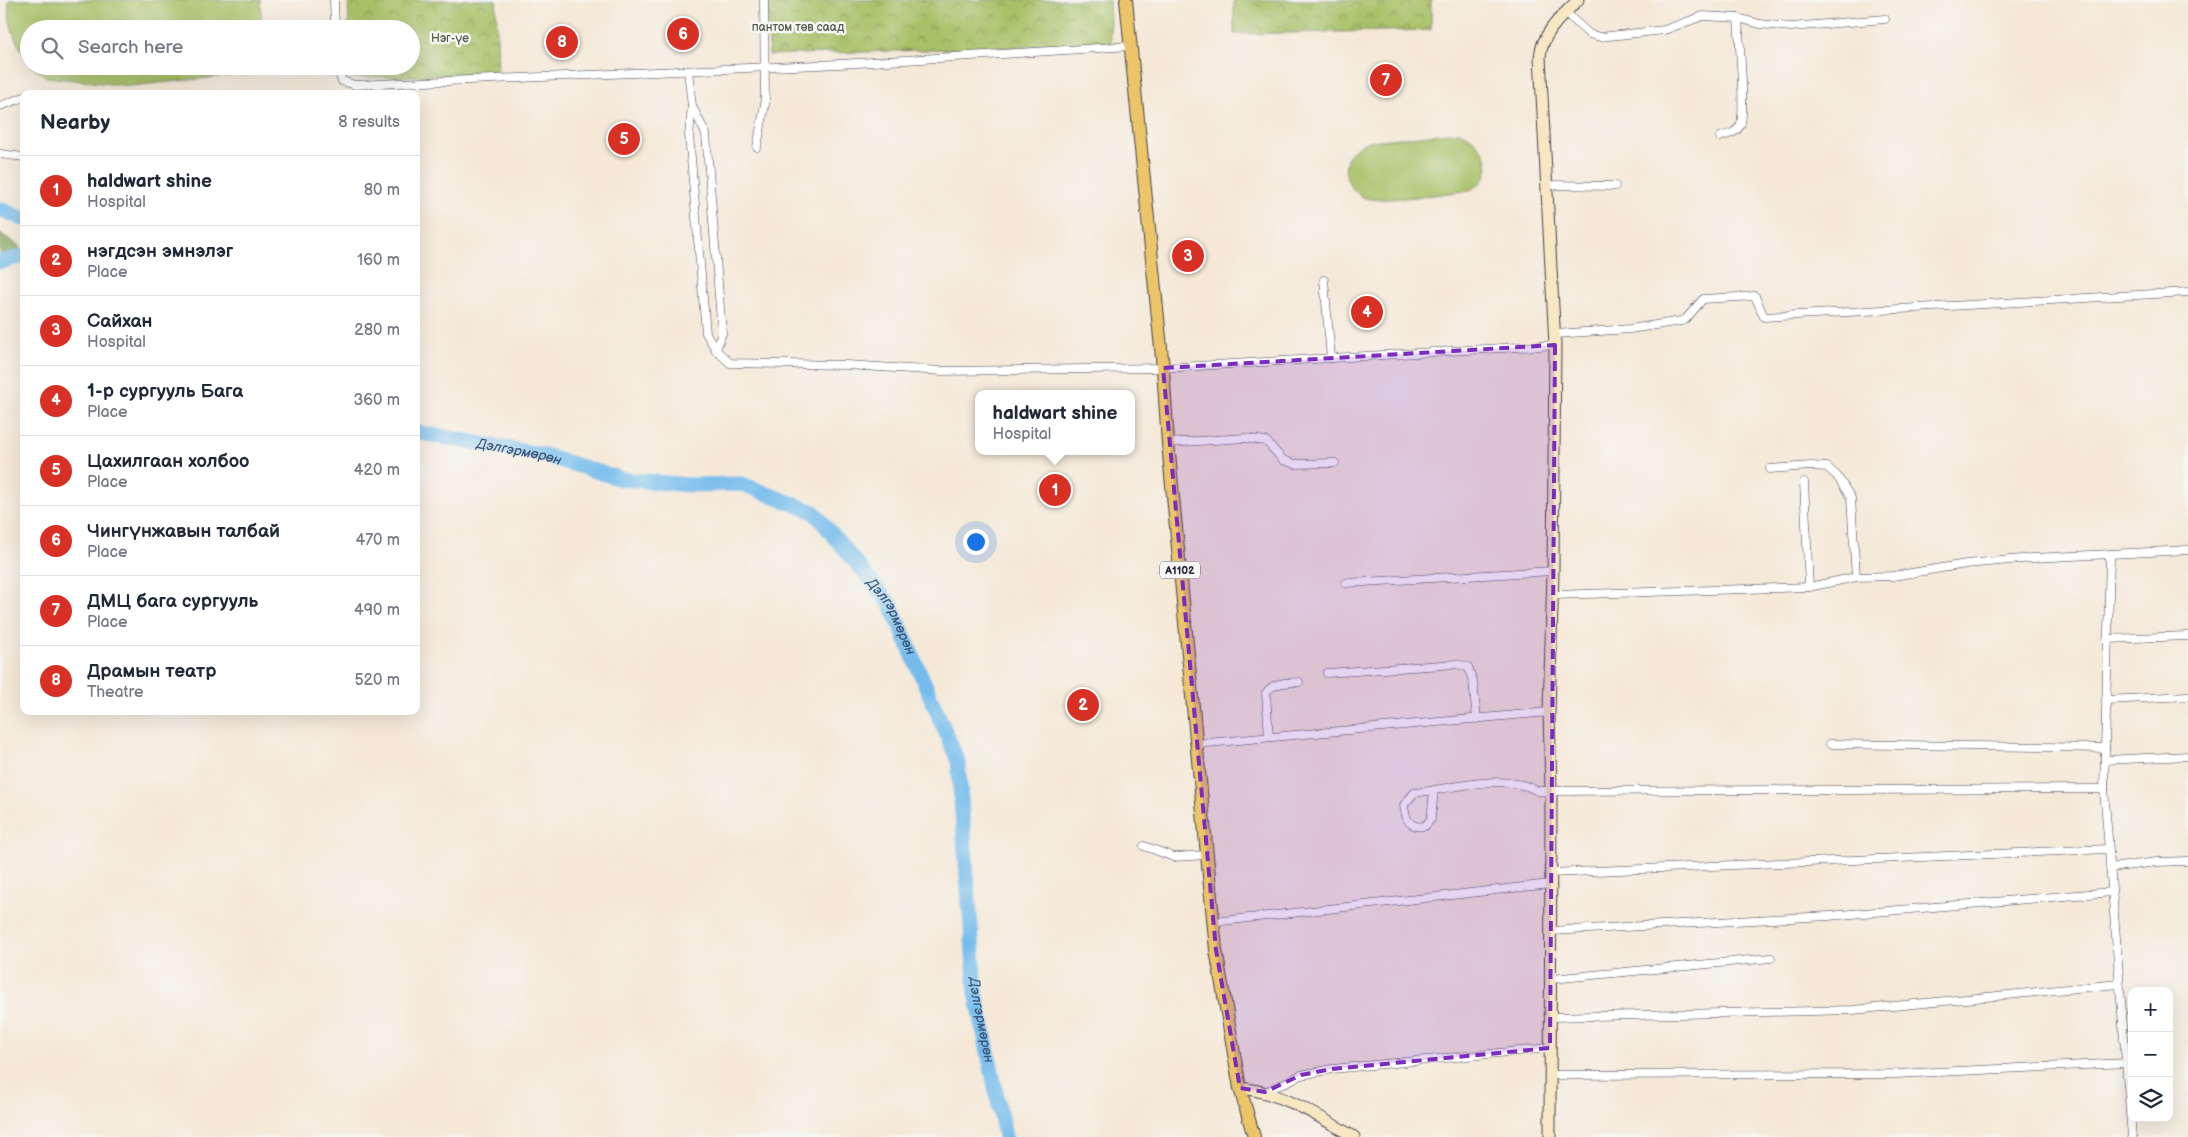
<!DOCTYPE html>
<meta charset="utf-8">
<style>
body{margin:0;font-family:"Balsamiq Sans",sans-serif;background:#f6f6f7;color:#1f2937}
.controls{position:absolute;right:15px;bottom:15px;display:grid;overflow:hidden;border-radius:10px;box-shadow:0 5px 20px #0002}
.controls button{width:45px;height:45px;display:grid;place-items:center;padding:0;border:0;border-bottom:1px solid #e0e1e3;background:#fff;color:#1f2937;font:25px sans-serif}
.you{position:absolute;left:975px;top:541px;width:18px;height:18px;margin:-12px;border:4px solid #fff;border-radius:50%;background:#1a73e8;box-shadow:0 0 0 8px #1a73e833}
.badge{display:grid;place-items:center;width:32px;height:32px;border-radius:50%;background:#d93025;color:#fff;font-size:16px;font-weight:700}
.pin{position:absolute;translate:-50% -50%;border:2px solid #fff;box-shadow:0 1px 5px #0006}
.popup{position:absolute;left:975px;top:390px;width:160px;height:65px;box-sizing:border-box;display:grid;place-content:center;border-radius:10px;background:#fff;filter:drop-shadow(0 1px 4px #0005);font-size:16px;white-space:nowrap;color:#747a83}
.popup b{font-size:19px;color:#1f2937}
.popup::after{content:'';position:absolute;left:50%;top:100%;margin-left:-10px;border:10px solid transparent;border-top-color:#fff}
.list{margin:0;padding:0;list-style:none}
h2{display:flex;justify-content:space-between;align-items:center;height:65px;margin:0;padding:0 20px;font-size:21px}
h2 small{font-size:16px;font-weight:400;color:#747a83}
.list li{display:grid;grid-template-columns:32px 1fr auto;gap:15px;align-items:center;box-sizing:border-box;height:70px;padding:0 20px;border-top:1px solid #e0e1e3}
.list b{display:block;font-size:19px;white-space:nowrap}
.list p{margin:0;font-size:16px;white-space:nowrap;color:#747a83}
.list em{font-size:16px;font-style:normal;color:#747a83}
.icon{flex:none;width:28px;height:28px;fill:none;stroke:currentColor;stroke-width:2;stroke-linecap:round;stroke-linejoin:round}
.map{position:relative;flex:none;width:2188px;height:1137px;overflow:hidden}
.search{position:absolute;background:#fff;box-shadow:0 5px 20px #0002;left:20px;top:20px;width:400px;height:55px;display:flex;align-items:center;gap:12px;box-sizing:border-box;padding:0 18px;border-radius:28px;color:#747a83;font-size:19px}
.panel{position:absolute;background:#fff;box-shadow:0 5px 20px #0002;left:20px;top:90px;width:400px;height:625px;border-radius:10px}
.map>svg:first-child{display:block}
</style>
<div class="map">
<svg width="2188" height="1137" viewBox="0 0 2188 1137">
<defs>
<pattern id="forest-firs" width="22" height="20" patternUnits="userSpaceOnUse" patternTransform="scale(1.25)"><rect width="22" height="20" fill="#86a75c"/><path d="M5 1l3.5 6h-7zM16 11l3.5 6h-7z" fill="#6d884d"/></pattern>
<pattern id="park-crowns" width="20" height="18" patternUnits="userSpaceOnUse" patternTransform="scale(1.25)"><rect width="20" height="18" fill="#a8c167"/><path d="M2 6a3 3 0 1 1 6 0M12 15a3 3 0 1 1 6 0" fill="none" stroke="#889c56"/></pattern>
</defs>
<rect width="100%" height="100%" fill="#f6f6f2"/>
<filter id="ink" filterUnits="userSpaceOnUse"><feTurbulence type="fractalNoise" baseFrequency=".02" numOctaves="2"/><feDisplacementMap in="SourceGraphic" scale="10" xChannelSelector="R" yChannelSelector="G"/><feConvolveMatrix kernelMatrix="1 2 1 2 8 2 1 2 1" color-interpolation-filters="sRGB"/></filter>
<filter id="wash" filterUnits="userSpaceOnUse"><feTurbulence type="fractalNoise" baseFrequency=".0096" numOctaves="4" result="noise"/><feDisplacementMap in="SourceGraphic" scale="20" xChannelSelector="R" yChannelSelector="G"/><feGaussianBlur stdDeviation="1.12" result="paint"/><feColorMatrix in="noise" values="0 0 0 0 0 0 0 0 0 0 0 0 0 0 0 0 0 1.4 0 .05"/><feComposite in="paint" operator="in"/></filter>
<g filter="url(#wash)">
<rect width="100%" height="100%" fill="#f5e8d7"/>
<g fill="#a8c167" stroke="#657251">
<path d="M 9,0 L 260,0 L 262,29 L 29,29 L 29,63 C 16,43 7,24 9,0 Z"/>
<path d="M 31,66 L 240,66 L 234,73 L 227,76 L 130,86 L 47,77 Z"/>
<path d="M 1459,132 C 1488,142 1502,180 1466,191 C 1446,193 1381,203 1365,198 C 1352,193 1343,177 1346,163 C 1349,151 1359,144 1370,141 Z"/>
</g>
<path fill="url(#forest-firs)" stroke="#54644c" d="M 0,233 L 19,246 L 20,253 L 0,256 Z"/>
<g fill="url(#park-crowns)" stroke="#657251">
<path d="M 348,0 L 496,0 L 498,74 L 350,78 L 350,66 L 411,66 L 411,29 L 349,29 Z"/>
<path d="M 768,0 L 1109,0 L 1111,44 L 769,55 Z"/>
<path d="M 1234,0 L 1431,0 L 1431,30 L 1234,34 Z"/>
</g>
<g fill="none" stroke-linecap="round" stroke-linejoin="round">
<g stroke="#74bcec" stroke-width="15">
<path d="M 0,209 L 24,219"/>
<path d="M 0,262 L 24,256"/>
<path id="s1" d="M 416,432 L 544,455 L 621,479 L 689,485 L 742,484 L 814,512 L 891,605 L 958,761 L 976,992 L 1005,1137"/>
</g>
</g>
</g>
<g filter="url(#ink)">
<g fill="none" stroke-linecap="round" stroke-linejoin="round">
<defs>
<g id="street">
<path d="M 334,0 L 335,29"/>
<path d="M 1565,12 L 1589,34 L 1600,37 L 1664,30 L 1703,16 L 1738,18 L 1760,24 L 1791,27 L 1885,19"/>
<path d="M 336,66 L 342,81 L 355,85 L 840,64 L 1131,46"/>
<path d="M 688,71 L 692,106 L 689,135 L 706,333 L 716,350 L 730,363 L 847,365 L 942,371 L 1163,368 L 1555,345"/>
<path d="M 0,106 L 24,97"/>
<path d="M 692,106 L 706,134 L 722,333 L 716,350"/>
<path d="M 1720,137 C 1728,134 1735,134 1740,126 C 1746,115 1739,36 1738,18"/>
<path d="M 757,147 L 765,104 L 764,0"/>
<path d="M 0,154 L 24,157"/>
<path d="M 1547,185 L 1615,186"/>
<path d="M 1324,280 L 1331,358"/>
<path d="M 1555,334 L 1630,329 L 1681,321 L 1685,320 L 1703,299 L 1755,296 L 1764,317 L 2188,292"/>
<path d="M 1168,443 L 1245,438 L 1266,441 L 1283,460 L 1295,464 L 1335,463"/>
<path d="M 1770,469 L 1811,466 L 1827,467 L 1837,476 L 1851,498 L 1856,577"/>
<path d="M 1804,482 L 1809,587"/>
<path d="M 2110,555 L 2104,789 L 2132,1137"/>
<path d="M 1346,583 L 1553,571"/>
<path d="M 1552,595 L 1809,587 L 1856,577 L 1893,576 L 1966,564 L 2033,558 L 2188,550"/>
<path d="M 2107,639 L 2188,636"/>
<path d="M 1327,673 L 1456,664 L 1468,667 L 1473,681 L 1477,719"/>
<path d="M 2106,700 L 2188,696"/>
<path d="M 1269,737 L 1266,693 C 1273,682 1287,683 1299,682"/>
<path d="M 1196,744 L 1549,712"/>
<path d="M 1830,744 L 2105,748"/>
<path d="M 2105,760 L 2188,756"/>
<path d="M 1434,791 L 1431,819 L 1425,826 C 1410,829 1405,819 1404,805 L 1414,793 C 1449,789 1506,772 1537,791 L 2104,789"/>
<path d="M 1144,846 L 1174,857 L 1207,855"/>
<path d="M 2110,868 L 2157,862 L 2188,861"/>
<path d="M 1550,873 L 2108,849"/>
<path d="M 1213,922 L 1550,884"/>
<path d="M 1551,931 L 1828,916 L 2112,892"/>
<path d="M 1551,979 L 1771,958"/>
<path d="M 1551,1017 L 1853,1010 L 2119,984"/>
<path d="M 1551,1075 L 1895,1074 L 2127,1063"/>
<path d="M 1265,1092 L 1301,1075 L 1332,1069 L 1550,1048"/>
</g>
<g id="secondary">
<path d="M 1240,1088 C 1282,1092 1318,1116 1354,1137"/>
<path d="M 1550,1137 L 1551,791 L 1549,712 L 1553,571 L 1555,345 L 1540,57 C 1542,33 1561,17 1578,0"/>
</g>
<path id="primary" d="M 1126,0 L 1163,368 L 1168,443 L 1216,950 L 1240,1088 L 1254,1137"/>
</defs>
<use href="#street" stroke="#424052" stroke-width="9"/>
<use href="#secondary" stroke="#424052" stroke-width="13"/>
<use href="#primary" stroke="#424052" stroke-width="14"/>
<use href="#street" stroke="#fff" stroke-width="8"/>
<use href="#secondary" stroke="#f7e8c3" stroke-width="11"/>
<use href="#primary" stroke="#ecc569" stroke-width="12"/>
</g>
</g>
<path fill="#7b2cbf" fill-opacity="0.2" stroke="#7b2cbf" stroke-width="4" stroke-dasharray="10 6" stroke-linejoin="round" d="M 1555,345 L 1550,1048 L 1332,1069 L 1301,1075 L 1265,1092 L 1240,1088 L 1216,950 L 1163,368 Z"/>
<g text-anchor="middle" stroke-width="5" stroke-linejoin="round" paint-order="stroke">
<rect fill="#f6f6f2" stroke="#626272" stroke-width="1" x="1160" y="561.5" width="40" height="17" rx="4"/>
<g font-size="11" font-weight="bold" fill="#22223b">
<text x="1180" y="574">A1102</text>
</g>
<g font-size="12" fill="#515a4a" stroke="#f6f6f2">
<text x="798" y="31">пантом төв саад</text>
<text x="450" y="42">Нэг-үе</text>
</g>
<g font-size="14" font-style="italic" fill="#3f5879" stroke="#f6f6f2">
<text dy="5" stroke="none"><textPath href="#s1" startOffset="105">Дэлгэрмөрөн</textPath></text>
<text dy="5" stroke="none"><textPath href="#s1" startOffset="540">Дэлгэрмөрөн</textPath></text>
<text dy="5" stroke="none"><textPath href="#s1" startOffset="960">Дэлгэрмөрөн</textPath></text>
</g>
</g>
</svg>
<div class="controls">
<button>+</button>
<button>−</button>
<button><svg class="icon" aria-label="layers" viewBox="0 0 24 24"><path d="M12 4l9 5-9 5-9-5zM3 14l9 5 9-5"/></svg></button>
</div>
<div class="you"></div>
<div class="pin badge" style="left:1055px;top:490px">1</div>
<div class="popup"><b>haldwart shine</b>Hospital</div>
<div class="pin badge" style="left:1083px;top:705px">2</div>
<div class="pin badge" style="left:1188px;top:256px">3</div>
<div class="pin badge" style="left:1367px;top:312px">4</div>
<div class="pin badge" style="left:624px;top:139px">5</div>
<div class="pin badge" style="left:683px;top:34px">6</div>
<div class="pin badge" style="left:1386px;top:80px">7</div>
<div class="pin badge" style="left:562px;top:42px">8</div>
<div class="search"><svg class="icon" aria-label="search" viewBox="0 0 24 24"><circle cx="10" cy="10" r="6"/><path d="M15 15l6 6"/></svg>Search here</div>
<section class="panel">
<h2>Nearby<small>8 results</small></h2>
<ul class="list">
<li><span class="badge">1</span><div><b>haldwart shine</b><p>Hospital</p></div><em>80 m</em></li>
<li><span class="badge">2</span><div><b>нэгдсэн эмнэлэг</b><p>Place</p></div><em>160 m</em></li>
<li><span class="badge">3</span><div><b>Сайхан</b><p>Hospital</p></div><em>280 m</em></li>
<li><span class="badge">4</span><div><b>1-р сургууль Бага</b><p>Place</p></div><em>360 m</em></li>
<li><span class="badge">5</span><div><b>Цахилгаан холбоо</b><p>Place</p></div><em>420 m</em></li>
<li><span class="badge">6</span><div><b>Чингүнжавын талбай</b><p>Place</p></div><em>470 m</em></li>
<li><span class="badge">7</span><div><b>ДМЦ бага сургууль</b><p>Place</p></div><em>490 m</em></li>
<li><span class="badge">8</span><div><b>Драмын театр</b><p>Theatre</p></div><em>520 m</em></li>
</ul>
</section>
</div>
